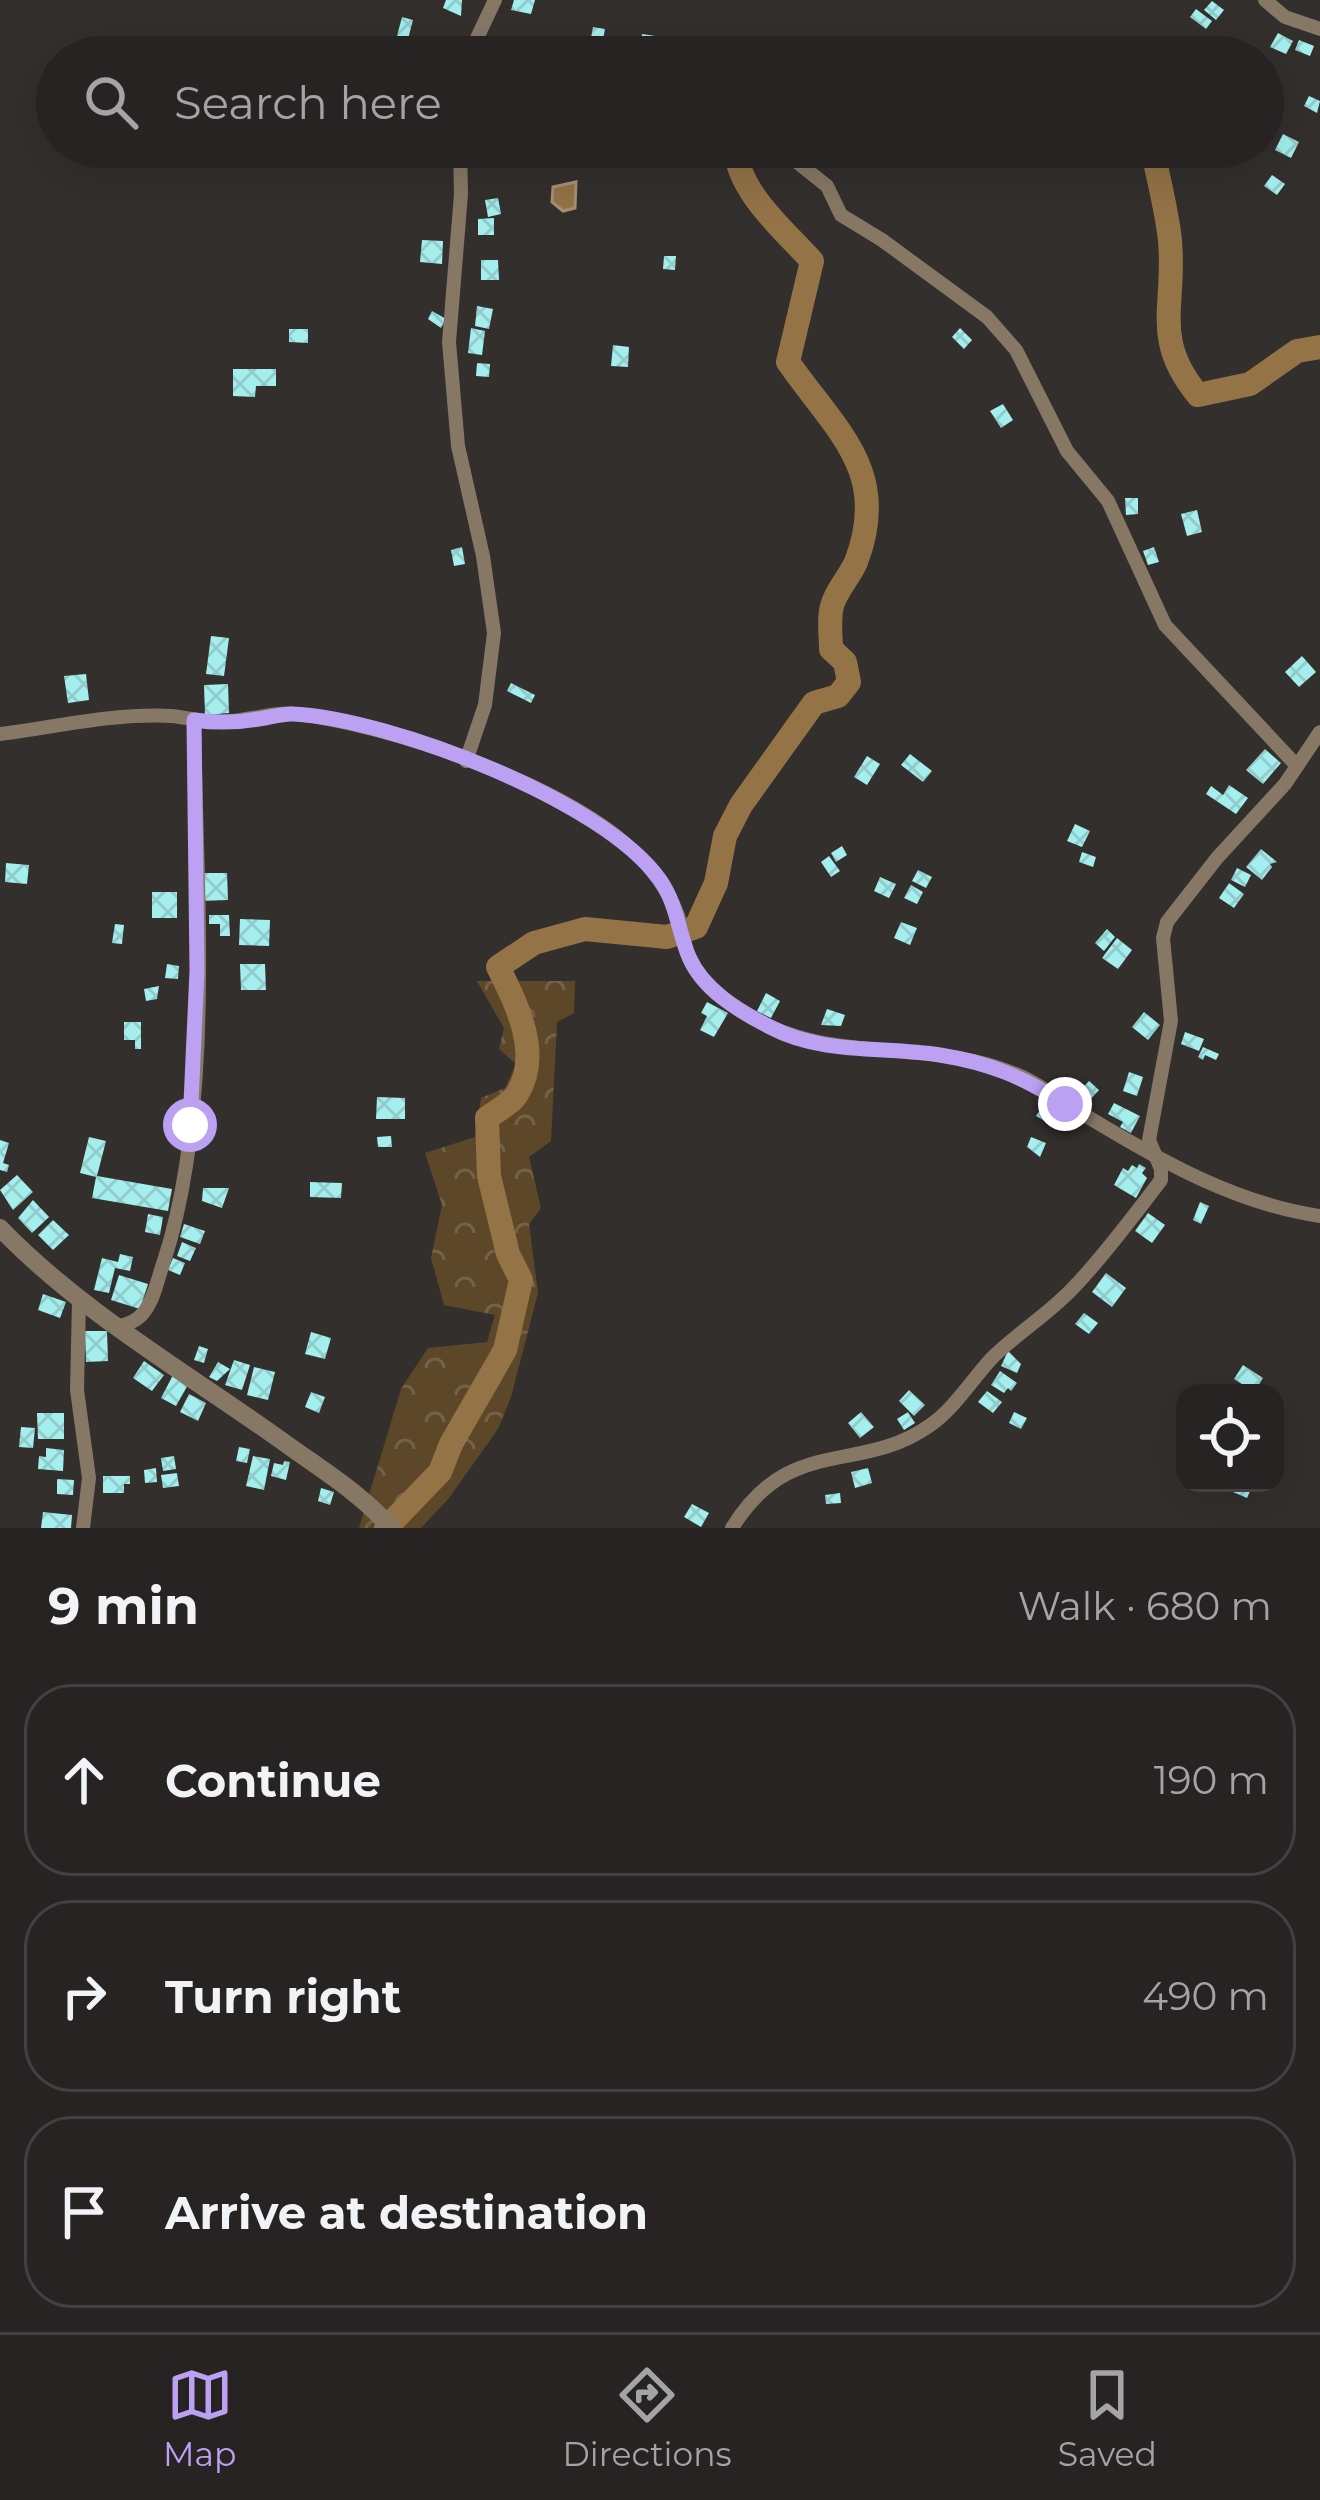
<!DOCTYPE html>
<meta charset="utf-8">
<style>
body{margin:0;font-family:Montserrat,sans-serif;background:#322f2f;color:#f1f3f6}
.controls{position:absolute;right:36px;bottom:36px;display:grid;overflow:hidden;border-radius:24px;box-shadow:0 12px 48px #0002}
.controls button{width:108px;height:108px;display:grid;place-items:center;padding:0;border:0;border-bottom:3px solid #424040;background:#262322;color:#f1f3f6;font:60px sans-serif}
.stop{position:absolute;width:36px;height:36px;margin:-27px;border:9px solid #bca0f2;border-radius:50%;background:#fff}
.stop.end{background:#bca0f2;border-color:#fff;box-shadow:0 3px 12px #0008}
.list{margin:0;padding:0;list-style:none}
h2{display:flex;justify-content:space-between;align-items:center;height:156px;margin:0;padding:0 48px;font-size:51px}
h2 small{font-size:39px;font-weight:400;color:#a4a4a5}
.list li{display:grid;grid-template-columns:78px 1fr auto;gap:36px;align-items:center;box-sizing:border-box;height:192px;margin:0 24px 24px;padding:0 24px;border:3px solid #424040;border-radius:48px}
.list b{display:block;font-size:45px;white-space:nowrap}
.list em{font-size:39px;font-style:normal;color:#a4a4a5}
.icon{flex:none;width:66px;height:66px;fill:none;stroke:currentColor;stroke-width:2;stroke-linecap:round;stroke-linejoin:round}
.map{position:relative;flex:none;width:1320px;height:1528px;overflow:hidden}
.search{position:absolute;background:#262322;box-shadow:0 12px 48px #0002;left:36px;right:36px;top:36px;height:132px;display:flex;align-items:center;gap:30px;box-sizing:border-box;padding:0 42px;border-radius:66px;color:#a4a4a5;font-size:45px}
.sheet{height:804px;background:#262322}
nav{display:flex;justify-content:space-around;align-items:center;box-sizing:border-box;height:168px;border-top:3px solid #424040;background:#262322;font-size:33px;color:#a4a4a5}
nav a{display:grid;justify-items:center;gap:6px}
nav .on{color:#bca0f2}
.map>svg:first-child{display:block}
</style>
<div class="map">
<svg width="1320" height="1528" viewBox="0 0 1320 1528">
<defs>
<pattern id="forest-crowns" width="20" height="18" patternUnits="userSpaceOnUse" patternTransform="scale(3)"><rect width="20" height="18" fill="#5d4729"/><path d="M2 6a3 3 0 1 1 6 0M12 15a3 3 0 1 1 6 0" fill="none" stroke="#746147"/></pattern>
<pattern id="building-cross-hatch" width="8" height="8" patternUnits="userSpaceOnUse" patternTransform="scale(3)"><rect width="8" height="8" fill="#a4efee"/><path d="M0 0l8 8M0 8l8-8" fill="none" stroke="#90cccb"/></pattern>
</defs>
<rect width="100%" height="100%" fill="#322f2d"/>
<path fill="url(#forest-crowns)" d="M 477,981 L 575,981 L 574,1013 L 557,1022 L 551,1141 L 529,1157 L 541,1208 L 529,1224 L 538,1293 L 511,1397 L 498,1429 L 449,1498 L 421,1528 L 359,1528 L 401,1389 L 428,1348 L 487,1342 L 495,1315 L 444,1305 L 431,1258 L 442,1205 L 425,1153 L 475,1137 L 481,1098 L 505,1088 L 516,1064 L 499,1049 L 504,1028 Z"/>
<path fill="#947347" stroke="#a89071" stroke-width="3" d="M 576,182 L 575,208 L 563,211 L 552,202 L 553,187 Z"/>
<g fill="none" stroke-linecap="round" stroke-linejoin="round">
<g stroke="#947347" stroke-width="24">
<path d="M 1152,147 C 1158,178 1167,210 1170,241 C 1176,306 1151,338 1198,395 L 1250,384 L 1297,351 L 1320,347"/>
<path d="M 386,1528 L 440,1472 L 451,1444 L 505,1350 L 521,1280 L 508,1254 L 489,1176 L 487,1118 C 496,1111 511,1104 517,1094 C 542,1054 517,1005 498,967 L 534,943 L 585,929 L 667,937 L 696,927 L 716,883 L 725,836 L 741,805 L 814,703 L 838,696 L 849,682 L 845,662 L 831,649 C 831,635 828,616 833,603 C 838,588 850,576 856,562 C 891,471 836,431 788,362 L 812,261 C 783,229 738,192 735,147"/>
</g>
</g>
<g fill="url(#building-cross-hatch)">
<path d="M 446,0 L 462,0 L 461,16 L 443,8 Z"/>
<path d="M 514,0 L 535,0 L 531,14 L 511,10 Z"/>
<path d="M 1212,1 L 1224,10 L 1216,20 L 1204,10 Z"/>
<path d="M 1196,9 L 1212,21 L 1206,29 L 1190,17 Z"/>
<path d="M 402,17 L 413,20 L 408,39 L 397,36 Z"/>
<path d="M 593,27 L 605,29 L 602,45 L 622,50 L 620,57 L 581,54 L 583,42 L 590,43 Z"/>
<path d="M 1278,33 L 1293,41 L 1286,54 L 1270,47 Z"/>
<path d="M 642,34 L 662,37 L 660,53 L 640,50 Z"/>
<path d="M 1299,40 L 1314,46 L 1310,56 L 1295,50 Z"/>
<path d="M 489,43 L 514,44 L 512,57 L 487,57 Z"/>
<path d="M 1309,96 L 1320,101 L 1317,113 L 1304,106 Z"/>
<path d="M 1283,134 L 1299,142 L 1291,158 L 1275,150 Z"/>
<path d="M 490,147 L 516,147 L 517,164 L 491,165 Z"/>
<path d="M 1272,175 L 1285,184 L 1277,195 L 1264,186 Z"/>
<path d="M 498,198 L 501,214 L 488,217 L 485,200 Z"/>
<path d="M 494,218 L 494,235 L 478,235 L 478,219 Z"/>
<path d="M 422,240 L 443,241 L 442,264 L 420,262 Z"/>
<path d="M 664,256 L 676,256 L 675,270 L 663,269 Z"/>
<path d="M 481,260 L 498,260 L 499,280 L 481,280 Z"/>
<path d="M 477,306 L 493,309 L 489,329 L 475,326 Z"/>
<path d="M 432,311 L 446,319 L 441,328 L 428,319 Z"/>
<path d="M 471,328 L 485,331 L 482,355 L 468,353 Z"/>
<path d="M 960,328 L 972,340 L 964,349 L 952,337 Z"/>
<path d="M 289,329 L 308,329 L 308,343 L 289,342 Z"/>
<path d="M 613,345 L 629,347 L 628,367 L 611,366 Z"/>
<path d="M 477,363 L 490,364 L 489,377 L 476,376 Z"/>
<path d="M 233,369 L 276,369 L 276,386 L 256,386 L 255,397 L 233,396 Z"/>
<path d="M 1003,404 L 1013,420 L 1001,428 L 990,411 Z"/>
<path d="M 1125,498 L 1138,498 L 1138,514 L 1126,515 Z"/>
<path d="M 1197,510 L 1202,532 L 1187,536 L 1181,514 Z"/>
<path d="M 462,547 L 465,564 L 454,566 L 451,550 Z"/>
<path d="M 1154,547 L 1159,562 L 1148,565 L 1143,551 Z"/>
<path d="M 211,636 L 229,638 L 224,676 L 206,674 Z"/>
<path d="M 1302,656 L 1316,672 L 1299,687 L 1285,672 Z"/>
<path d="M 86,674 L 89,700 L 68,703 L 64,676 Z"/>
<path d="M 511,683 L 535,695 L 531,703 L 507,691 Z"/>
<path d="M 228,684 L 229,713 L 205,715 L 204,685 Z"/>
<path d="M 1265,749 L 1281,763 L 1263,784 L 1246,770 Z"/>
<path d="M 910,754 L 932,771 L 923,782 L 901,765 Z"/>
<path d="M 867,756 L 880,764 L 867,785 L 854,777 Z"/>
<path d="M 1229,785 L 1248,798 L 1236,814 L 1206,794 L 1211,786 L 1223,795 Z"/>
<path d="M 1075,824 L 1090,831 L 1082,847 L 1067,841 Z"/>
<path d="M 842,846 L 847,855 L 836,862 L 831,853 Z"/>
<path d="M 1261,849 L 1277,862 L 1270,864 L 1272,867 L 1262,880 L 1246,867 Z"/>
<path d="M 1082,852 L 1096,857 L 1093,867 L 1079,862 Z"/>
<path d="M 829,856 L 840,871 L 831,877 L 821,862 Z"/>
<path d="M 6,863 L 29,865 L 27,884 L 5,882 Z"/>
<path d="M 1237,868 L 1251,875 L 1245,887 L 1231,880 Z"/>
<path d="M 918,870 L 932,877 L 926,888 L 912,881 Z"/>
<path d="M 198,873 L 227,873 L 228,900 L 199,901 Z"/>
<path d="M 880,877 L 896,884 L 889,898 L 874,891 Z"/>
<path d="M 1229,883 L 1244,894 L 1234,908 L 1219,898 Z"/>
<path d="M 911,885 L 923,892 L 917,904 L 904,898 Z"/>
<rect x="152" y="892" width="25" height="26"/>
<path d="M 209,915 L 229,915 L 230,936 L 220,936 L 220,924 L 209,924 Z"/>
<path d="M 240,919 L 270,920 L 269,946 L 239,945 Z"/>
<path d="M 901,922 L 917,928 L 910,945 L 894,938 Z"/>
<path d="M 115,924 L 124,925 L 122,944 L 112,943 Z"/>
<path d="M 1107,929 L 1115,937 L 1104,951 L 1095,943 Z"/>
<path d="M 1117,938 L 1132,950 L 1118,969 L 1102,958 Z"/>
<path d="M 167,964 L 179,966 L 178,979 L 165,978 Z"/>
<path d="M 240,964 L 265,964 L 266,990 L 241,990 Z"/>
<path d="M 159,986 L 157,999 L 146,1001 L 144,989 Z"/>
<path d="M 766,993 L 780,1001 L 771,1018 L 757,1011 Z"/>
<path d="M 707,1002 L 728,1013 L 714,1037 L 700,1030 L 707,1016 L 701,1013 Z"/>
<path d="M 827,1009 L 845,1015 L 841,1026 L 821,1025 Z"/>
<path d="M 1144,1012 L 1160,1025 L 1148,1040 L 1132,1027 Z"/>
<path d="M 124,1022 L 141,1022 L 141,1049 L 135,1049 L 135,1040 L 124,1040 Z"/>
<path d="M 1185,1032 L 1204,1039 L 1199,1051 L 1181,1044 Z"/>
<path d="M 1203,1047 L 1219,1054 L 1216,1060 L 1205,1055 L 1203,1060 L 1198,1057 Z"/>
<path d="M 1129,1072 L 1143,1077 L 1137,1096 L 1123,1091 Z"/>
<path d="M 1089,1081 L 1099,1090 L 1087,1103 L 1077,1094 Z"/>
<path d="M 377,1097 L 405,1098 L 405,1119 L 376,1119 Z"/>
<path d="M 1114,1103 L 1140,1116 L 1131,1133 L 1120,1127 L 1123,1122 L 1108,1114 Z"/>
<path d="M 1043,1105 L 1061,1116 L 1055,1127 L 1036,1116 Z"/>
<path d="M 391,1136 L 392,1147 L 378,1147 L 377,1137 Z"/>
<path d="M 89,1137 L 106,1141 L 97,1176 L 172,1189 L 168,1211 L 92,1198 L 96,1177 L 80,1173 Z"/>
<path d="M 1031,1137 L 1046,1143 L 1040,1157 L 1027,1147 Z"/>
<path d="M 0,1140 L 9,1143 L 3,1163 L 9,1165 L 7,1172 L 0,1170 Z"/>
<path d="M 1139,1164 L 1146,1168 L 1142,1173 L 1147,1178 L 1136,1198 L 1114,1185 L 1123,1168 L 1128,1171 L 1132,1165 L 1137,1168 Z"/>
<path d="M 17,1175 L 33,1192 L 13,1210 L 0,1190 Z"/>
<path d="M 310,1182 L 342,1183 L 341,1198 L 310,1197 Z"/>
<path d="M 203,1188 L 229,1188 L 222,1208 L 202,1201 Z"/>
<path d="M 33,1200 L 49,1217 L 32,1233 L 18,1218 Z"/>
<path d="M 1200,1202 L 1209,1206 L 1201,1224 L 1193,1220 Z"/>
<path d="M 1148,1213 L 1165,1225 L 1152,1243 L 1135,1231 Z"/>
<path d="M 148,1214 L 163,1217 L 160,1235 L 145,1232 Z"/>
<path d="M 53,1220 L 69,1235 L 53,1250 L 38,1235 Z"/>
<path d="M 184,1224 L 205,1231 L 200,1244 L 180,1237 Z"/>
<path d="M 182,1242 L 196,1248 L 190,1261 L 177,1256 Z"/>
<path d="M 120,1254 L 133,1257 L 130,1271 L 115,1268 L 109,1293 L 94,1290 L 102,1258 L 118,1262 Z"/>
<path d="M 173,1258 L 185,1263 L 180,1275 L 168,1270 Z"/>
<path d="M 1106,1273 L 1126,1288 L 1112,1307 L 1092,1292 Z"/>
<path d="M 119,1275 L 148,1284 L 140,1309 L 111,1300 Z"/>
<path d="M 43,1294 L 66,1302 L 60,1318 L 38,1310 Z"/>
<path d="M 1084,1313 L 1098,1323 L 1089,1334 L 1075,1324 Z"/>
<path d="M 85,1331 L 107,1331 L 108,1361 L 86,1362 Z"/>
<path d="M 311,1332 L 331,1338 L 325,1359 L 305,1354 Z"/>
<path d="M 199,1346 L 208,1349 L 204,1363 L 194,1360 Z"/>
<path d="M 1008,1351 L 1021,1364 L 1017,1373 L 1001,1366 Z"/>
<path d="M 234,1360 L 250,1365 L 242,1390 L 225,1385 Z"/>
<path d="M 144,1361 L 164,1375 L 152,1391 L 133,1378 Z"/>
<path d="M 218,1362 L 230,1369 L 217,1381 L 209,1377 Z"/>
<path d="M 1243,1365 L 1263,1378 L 1254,1392 L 1234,1379 Z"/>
<path d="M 254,1367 L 275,1372 L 268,1400 L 247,1395 Z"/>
<path d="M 1000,1371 L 1017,1383 L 1011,1391 L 1008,1388 L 1004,1393 L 991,1385 Z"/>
<path d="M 173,1375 L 189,1383 L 176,1406 L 161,1398 Z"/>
<path d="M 909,1390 L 925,1405 L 914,1416 L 899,1401 Z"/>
<path d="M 987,1391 L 1002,1402 L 993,1413 L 978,1402 Z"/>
<path d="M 311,1392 L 325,1397 L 319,1413 L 305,1407 Z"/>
<path d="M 189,1394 L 206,1403 L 198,1421 L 180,1412 Z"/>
<path d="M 861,1412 L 874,1427 L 860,1438 L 848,1423 Z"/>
<path d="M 908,1412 L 915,1423 L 904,1430 L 897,1419 Z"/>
<path d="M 1014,1412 L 1027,1418 L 1021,1429 L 1009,1423 Z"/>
<path d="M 37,1413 L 64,1413 L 64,1439 L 38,1439 Z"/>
<path d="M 21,1427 L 35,1428 L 33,1448 L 19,1447 Z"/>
<path d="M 239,1447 L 250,1449 L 247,1463 L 236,1461 Z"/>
<path d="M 46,1448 L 64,1450 L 63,1471 L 38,1469 L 39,1456 L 46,1457 Z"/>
<path d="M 174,1456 L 176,1469 L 163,1471 L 161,1458 Z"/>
<path d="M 253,1456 L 270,1459 L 264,1490 L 246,1486 Z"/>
<path d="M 284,1461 L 290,1462 L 286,1480 L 271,1476 L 274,1463 L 283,1465 Z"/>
<path d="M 156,1468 L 157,1482 L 145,1483 L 144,1470 Z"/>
<path d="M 868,1468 L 872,1483 L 855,1488 L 851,1472 Z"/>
<path d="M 177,1473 L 179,1486 L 163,1488 L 161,1475 Z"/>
<path d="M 103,1476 L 130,1476 L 130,1484 L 124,1484 L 124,1493 L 103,1493 Z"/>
<path d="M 57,1479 L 74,1480 L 73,1495 L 57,1494 Z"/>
<path d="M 1237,1483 L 1251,1489 L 1247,1498 L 1233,1492 Z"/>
<path d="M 321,1488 L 334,1492 L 330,1505 L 318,1501 Z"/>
<path d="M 840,1493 L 841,1503 L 826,1504 L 825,1495 Z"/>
<path d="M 692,1504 L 709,1513 L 701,1527 L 684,1517 Z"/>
<path d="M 43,1512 L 72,1515 L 71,1528 L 41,1528 Z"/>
</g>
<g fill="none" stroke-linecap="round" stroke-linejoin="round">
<g stroke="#877866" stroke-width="14">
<path d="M 1265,0 L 1285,17 L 1320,29"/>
<path d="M 468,57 L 495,0"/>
<path d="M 460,147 L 461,194 L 449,342 L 458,446 L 483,556 L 494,633 L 485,705 L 466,761"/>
<path d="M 778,147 L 827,186 L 841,215 L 882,240 L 987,317 L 1016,350 L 1067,451 L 1108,501 L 1165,625 L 1297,766"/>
<path d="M 0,734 C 57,727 112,713 171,716 C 186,717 201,722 216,722 C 243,723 271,711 297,714 C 389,725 563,784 630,848 C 650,866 667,888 677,913 C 683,927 683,944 689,957 C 699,979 719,996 738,1009 C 826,1069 925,1035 1018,1075 C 1042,1085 1065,1104 1088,1117 C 1159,1160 1236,1204 1320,1216"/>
<path d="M 79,1301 L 77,1390 L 89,1478 L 83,1528"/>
<path d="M 121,1326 C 130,1323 138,1320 144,1312 C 155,1298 158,1277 164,1261 C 215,1105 196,885 194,720"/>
<path d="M 732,1528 C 790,1434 859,1475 929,1426 C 954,1409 971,1381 991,1359 C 1017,1333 1049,1314 1074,1287 C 1103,1257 1136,1213 1161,1180 L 1161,1169 L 1149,1140 L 1171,1021 L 1163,938 L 1167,922 L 1217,858 L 1285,784 L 1320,732"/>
</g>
<path stroke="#877866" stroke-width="18" d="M 0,1228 C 81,1312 187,1373 282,1441 C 319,1468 361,1493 391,1528"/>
</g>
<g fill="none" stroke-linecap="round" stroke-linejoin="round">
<path stroke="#bca0f2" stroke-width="15" d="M 190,1125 L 197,971 L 194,720 C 215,723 236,723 258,719 C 269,718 282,713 294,714 C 389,719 604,800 660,880 C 677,904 678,931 689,957 C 703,990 739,1011 770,1027 C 823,1055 883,1046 940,1055 C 990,1063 1023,1077 1065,1104"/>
</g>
</svg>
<div class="controls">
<button><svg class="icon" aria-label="locate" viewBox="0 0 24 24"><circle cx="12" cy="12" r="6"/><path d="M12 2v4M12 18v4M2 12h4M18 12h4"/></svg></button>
</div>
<div class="stop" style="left:190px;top:1125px"></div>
<div class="stop end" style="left:1065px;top:1104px"></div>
<div class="search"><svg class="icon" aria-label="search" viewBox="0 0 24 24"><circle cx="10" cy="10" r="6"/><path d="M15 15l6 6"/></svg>Search here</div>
</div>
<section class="sheet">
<h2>9 min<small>Walk · 680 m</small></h2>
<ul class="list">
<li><svg class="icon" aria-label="ahead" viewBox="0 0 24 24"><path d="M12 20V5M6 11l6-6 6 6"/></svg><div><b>Continue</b></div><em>190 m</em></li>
<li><svg class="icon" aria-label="right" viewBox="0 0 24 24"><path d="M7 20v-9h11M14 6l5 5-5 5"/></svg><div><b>Turn right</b></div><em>490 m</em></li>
<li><svg class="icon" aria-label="arrive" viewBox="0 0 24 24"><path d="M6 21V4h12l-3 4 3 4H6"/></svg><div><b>Arrive at destination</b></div></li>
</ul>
</section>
<nav>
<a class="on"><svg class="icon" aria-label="map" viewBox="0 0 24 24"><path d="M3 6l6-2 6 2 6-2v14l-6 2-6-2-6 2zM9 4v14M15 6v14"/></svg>Map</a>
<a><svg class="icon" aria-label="directions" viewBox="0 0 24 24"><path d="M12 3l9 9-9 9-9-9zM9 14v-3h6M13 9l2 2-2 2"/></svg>Directions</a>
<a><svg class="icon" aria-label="saved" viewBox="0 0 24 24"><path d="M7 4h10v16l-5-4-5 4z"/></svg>Saved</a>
</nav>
